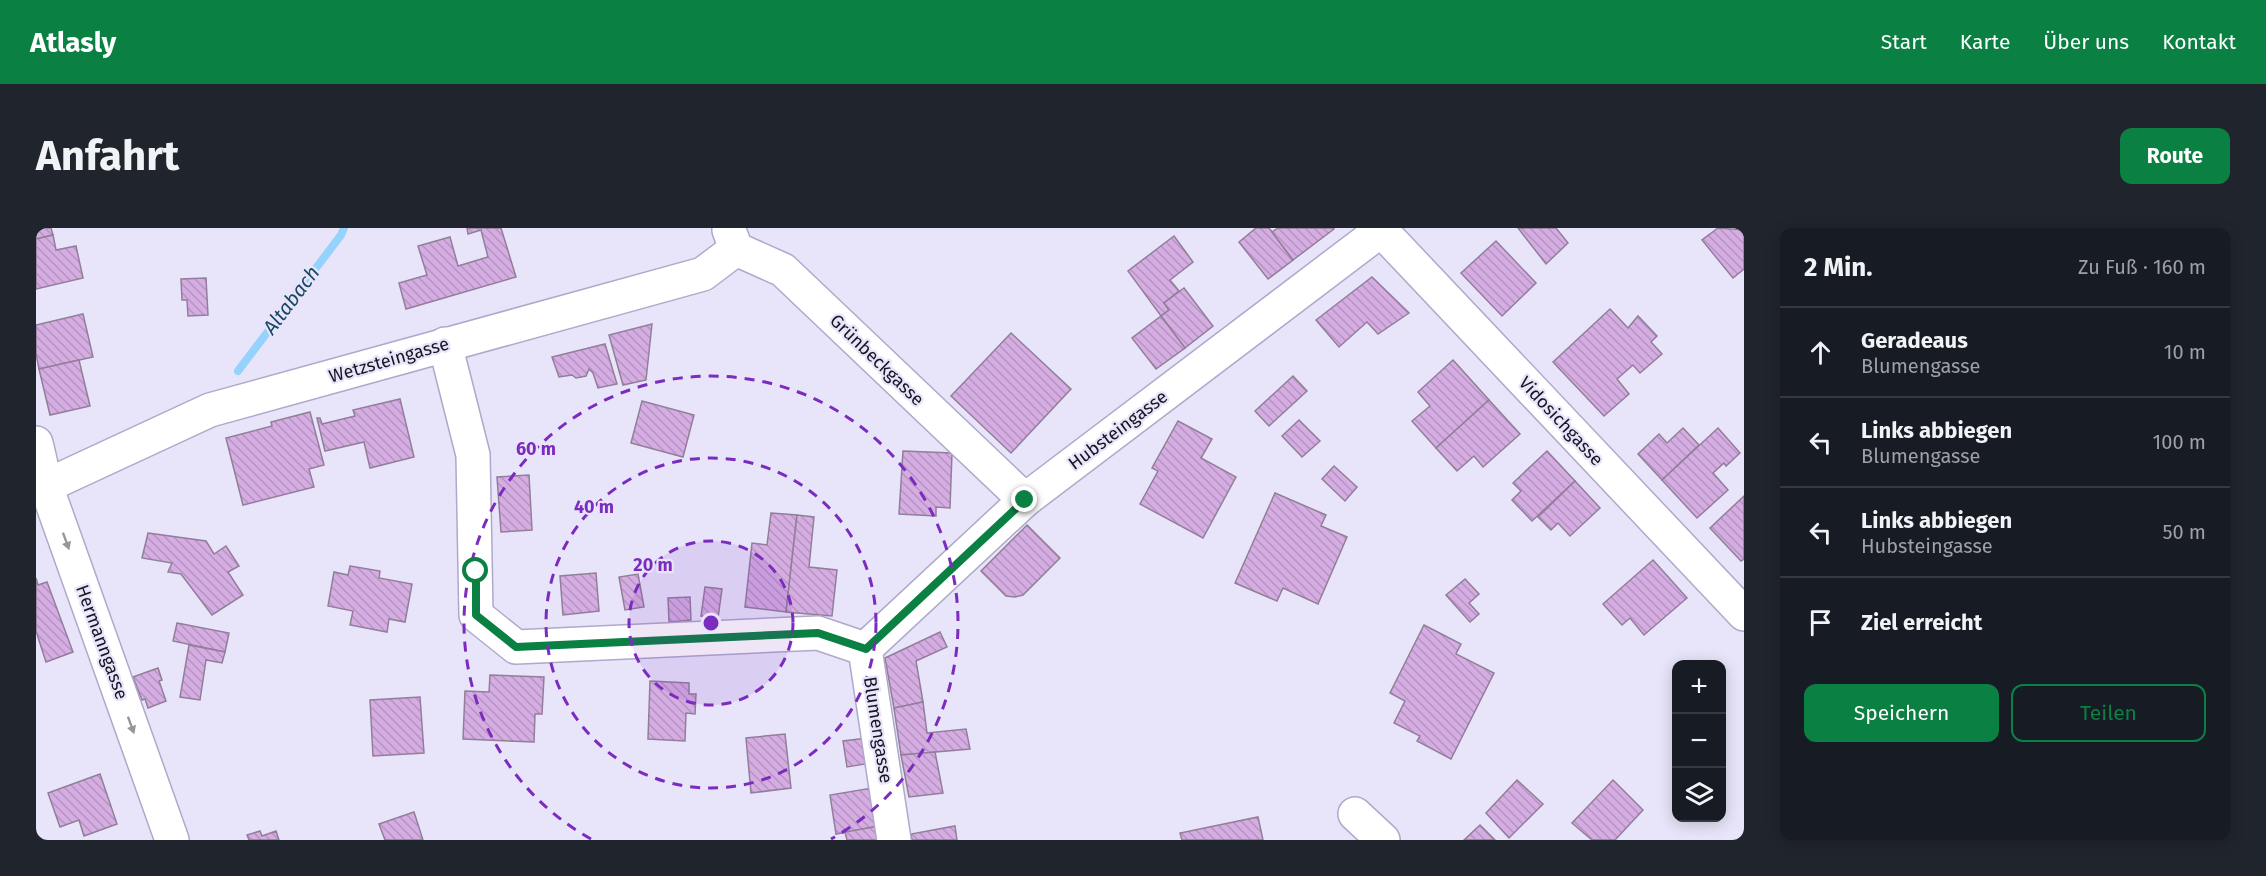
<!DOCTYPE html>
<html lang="de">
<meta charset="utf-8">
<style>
body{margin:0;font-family:"Fira Sans",sans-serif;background:#20242c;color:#f1f3f6}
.controls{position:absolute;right:18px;bottom:18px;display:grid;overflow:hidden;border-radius:12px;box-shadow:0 3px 15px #0003}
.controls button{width:54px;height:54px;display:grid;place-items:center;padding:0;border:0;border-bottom:2px solid #363941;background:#171b24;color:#f1f3f6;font:30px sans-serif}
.stop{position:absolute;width:18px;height:18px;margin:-14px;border:4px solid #0b8043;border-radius:50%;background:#fff}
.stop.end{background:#0b8043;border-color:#fff;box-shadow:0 2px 6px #0008}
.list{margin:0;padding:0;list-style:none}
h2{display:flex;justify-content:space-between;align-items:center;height:78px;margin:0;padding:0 24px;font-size:26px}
h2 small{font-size:20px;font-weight:400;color:#9ea1a6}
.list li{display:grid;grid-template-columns:39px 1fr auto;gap:18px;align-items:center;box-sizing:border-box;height:90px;padding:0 24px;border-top:2px solid #363941}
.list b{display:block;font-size:22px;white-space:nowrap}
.list p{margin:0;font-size:20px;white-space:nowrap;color:#9ea1a6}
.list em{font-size:20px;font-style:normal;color:#9ea1a6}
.actions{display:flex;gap:12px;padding:18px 24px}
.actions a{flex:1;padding:14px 0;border:2px solid #0b8043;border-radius:12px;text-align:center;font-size:21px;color:#0b8043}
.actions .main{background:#0b8043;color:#fff}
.icon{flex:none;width:33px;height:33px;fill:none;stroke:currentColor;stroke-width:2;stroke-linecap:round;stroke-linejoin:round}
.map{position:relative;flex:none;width:1708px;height:612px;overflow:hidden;border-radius:12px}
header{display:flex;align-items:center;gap:36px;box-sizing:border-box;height:84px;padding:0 30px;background:#0b8043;color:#fff}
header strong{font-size:28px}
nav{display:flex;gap:33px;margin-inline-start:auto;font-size:21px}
.intro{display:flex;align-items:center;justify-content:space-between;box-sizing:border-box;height:144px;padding:0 36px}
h1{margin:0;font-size:42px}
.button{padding:15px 27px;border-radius:12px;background:#0b8043;color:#fff;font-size:21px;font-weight:700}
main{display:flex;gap:36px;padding:0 36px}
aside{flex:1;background:#171b24;border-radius:12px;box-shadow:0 3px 15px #0003}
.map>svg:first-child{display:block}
</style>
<header>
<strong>Atlasly</strong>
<nav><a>Start</a><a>Karte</a><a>Über uns</a><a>Kontakt</a></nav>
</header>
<div class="intro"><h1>Anfahrt</h1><a class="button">Route</a></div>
<main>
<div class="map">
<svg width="1708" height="612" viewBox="0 0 1708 612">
<defs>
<pattern id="building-back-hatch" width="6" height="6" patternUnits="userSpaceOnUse" patternTransform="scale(1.5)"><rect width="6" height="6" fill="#d5ade3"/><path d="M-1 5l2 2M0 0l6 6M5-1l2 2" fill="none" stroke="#b694c2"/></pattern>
</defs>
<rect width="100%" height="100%" fill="#e8e5fa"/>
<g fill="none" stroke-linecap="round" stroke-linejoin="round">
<path stroke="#96d3fc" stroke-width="8" d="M 202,143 L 305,7 L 308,0"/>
</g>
<g fill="url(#building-back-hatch)" stroke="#927e99" stroke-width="1.5">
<path d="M 0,0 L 15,0 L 17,7 L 0,11 Z"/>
<path d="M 431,0 L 465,0 L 480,49 L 370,81 L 363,55 L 391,47 L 382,18 L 414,9 L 422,38 L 452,29 L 445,2 L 432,6 Z"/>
<path d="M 1220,0 L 1233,0 L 1257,32 L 1232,51 L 1203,14 Z"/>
<path d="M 1242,0 L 1297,0 L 1298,1 L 1257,32 L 1236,4 Z"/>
<path d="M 1482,0 L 1520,0 L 1532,15 L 1510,36 Z"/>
<path d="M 1682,0 L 1708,2 L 1708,41 L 1697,50 L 1666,12 Z"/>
<path d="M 17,7 L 20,22 L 40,18 L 47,50 L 0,61 L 0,11 Z"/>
<path d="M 1138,8 L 1157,34 L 1134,52 L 1143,63 L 1128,75 L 1133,82 L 1125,88 L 1092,43 Z"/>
<path d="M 1460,13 L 1500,55 L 1466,88 L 1425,45 Z"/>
<path d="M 1336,49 L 1373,85 L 1342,106 L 1331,94 L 1303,119 L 1280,92 Z"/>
<path d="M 170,50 L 172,87 L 152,88 L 151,72 L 146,72 L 145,51 Z"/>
<path d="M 1148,60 L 1177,98 L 1149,120 L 1125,88 L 1133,82 L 1128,75 Z"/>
<path d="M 1574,81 L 1592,100 L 1602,88 L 1621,108 L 1615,114 L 1626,126 L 1604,145 L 1597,137 L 1581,151 L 1593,166 L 1568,188 L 1517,134 Z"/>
<path d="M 47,86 L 57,129 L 3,141 L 0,126 L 0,97 Z"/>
<path d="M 1125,88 L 1149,120 L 1120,141 L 1096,110 Z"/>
<path d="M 616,96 L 610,152 L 587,157 L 573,107 Z"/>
<path d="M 975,105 L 1035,161 L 975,225 L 915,168 Z"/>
<path d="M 569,116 L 581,156 L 562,160 L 557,145 L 553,141 L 550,148 L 540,150 L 536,147 L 523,149 L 516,129 Z"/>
<path d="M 43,132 L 54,178 L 14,187 L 3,141 Z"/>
<path d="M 1417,132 L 1453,172 L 1400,220 L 1376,193 L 1394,178 L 1382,164 Z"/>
<path d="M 1257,148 L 1271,163 L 1233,198 L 1219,183 Z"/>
<path d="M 364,171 L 378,229 L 334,240 L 328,214 L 289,223 L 281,190 L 284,190 L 286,196 L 319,188 L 317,182 Z"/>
<path d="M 1453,172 L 1484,206 L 1447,239 L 1438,228 L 1421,243 L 1400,220 Z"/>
<path d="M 606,173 L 658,187 L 647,229 L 595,215 Z"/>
<path d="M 274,184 L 288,237 L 273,241 L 278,259 L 207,277 L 190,210 L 236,198 L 235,194 Z"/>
<path d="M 1263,192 L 1284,213 L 1266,229 L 1246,208 Z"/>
<path d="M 1142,193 L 1176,211 L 1165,230 L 1200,249 L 1167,310 L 1104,276 L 1122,243 L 1116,240 Z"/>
<path d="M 1647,200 L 1663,217 L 1626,252 L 1602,226 L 1623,206 L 1631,215 Z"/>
<path d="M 1682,200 L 1704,225 L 1690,238 L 1688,235 L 1677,245 L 1692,262 L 1661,290 L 1626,252 Z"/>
<path d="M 867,223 L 916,225 L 914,280 L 900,279 L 900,288 L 863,286 Z"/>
<path d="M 1511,223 L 1539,253 L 1496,293 L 1476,272 L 1485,263 L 1477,255 Z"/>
<path d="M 1298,238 L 1321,259 L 1309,273 L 1286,251 Z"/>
<path d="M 493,247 L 496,302 L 465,304 L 461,249 Z"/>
<path d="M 1539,253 L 1564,280 L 1534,308 L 1522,295 L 1515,302 L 1502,289 Z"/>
<path d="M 1239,265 L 1290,287 L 1285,298 L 1311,309 L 1282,376 L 1247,360 L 1241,373 L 1199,355 Z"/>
<path d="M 1708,268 L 1708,331 L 1705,333 L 1674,300 Z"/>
<path d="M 735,285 L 761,287 L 750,384 L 709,379 L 716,315 L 731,317 Z"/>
<path d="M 761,287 L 778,289 L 773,339 L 801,342 L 796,388 L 750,384 Z"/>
<path d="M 991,297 L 1024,330 L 987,367 L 979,369 L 970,368 L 945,343 Z"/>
<path d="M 112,305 L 170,313 L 178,326 L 190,318 L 203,338 L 192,344 L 207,367 L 176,387 L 145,346 L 132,344 L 136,335 L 106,330 Z"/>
<path d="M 1617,332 L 1651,370 L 1608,407 L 1594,390 L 1586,397 L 1567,376 Z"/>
<path d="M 314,338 L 344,343 L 343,350 L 376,356 L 369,394 L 353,391 L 351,404 L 314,397 L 317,383 L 292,378 L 298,344 L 312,347 Z"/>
<path d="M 560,345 L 563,383 L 527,387 L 524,348 Z"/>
<path d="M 602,346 L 608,379 L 589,382 L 583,349 Z"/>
<path d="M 0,350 L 2,357 L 11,354 L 37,424 L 10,434 L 0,403 Z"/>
<path d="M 1429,351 L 1443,366 L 1433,375 L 1443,386 L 1434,394 L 1410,367 Z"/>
<path d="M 669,359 L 686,361 L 682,390 L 665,388 Z"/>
<path d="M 654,369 L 655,392 L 633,394 L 632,370 Z"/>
<path d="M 141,395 L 193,405 L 189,424 L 137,413 Z"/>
<path d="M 1388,397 L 1425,416 L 1420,426 L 1458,445 L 1415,531 L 1381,513 L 1384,508 L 1358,495 L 1369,473 L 1354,465 Z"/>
<path d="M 904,404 L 911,419 L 880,433 L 887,474 L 858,480 L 849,430 Z"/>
<path d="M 153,417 L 189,424 L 186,435 L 170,432 L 164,472 L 144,469 Z"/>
<path d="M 122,440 L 126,452 L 123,453 L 130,473 L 112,480 L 109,471 L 106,472 L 97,449 Z"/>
<path d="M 454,447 L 508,449 L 506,486 L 499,486 L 498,514 L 427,511 L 429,463 L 453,464 Z"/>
<path d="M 614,453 L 653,455 L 653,466 L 660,466 L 659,486 L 650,485 L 649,513 L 612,511 Z"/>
<path d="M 384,469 L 388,525 L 337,528 L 334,472 Z"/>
<path d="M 887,474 L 891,505 L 930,501 L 934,521 L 865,527 L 858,480 Z"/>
<path d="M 749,506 L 755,560 L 715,565 L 710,510 Z"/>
<path d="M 831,510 L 835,535 L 811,539 L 807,513 Z"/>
<path d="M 899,524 L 907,565 L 873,569 L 865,527 Z"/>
<path d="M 64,546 L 81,596 L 48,608 L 43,592 L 24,599 L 12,565 Z"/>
<path d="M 1481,552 L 1507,576 L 1473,610 L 1450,585 Z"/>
<path d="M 1577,552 L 1607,582 L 1579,612 L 1556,612 L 1536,595 Z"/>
<path d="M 836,560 L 843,598 L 800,606 L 794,567 Z"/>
<path d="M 378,584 L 387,612 L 349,612 L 343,596 Z"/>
<path d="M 1222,589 L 1227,612 L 1146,612 L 1144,605 Z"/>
<path d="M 1444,597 L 1459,612 L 1428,612 Z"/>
<path d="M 843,598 L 845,612 L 811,612 L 809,604 Z"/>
<path d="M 919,598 L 921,612 L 876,612 L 875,606 Z"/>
<path d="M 224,603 L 226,608 L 240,603 L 243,612 L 213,612 L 211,607 Z"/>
</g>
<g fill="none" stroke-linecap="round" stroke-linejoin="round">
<defs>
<g id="minor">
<path d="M 1343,0 L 1708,386"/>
<path d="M 693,2 L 700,21 L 747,42 L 989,272"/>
<path d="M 409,116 L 437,227 L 440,387 L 480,419 L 782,405 L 829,421 L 858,612"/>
<path d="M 0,215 L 10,258 L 136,612"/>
<path d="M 10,258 L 174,182 L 667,46 L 700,21"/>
<path d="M 829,421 L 989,272 L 1348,0"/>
<path d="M 1319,586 L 1347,612"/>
</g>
</defs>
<use href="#minor" stroke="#aea9ca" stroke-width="36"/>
<use href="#minor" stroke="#fff" stroke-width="33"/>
</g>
<defs><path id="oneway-solid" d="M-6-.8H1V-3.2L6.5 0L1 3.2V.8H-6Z" transform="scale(1.5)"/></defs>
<g fill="#97969b">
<use href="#oneway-solid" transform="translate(30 313) rotate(70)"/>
<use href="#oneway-solid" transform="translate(95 497) rotate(70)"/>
</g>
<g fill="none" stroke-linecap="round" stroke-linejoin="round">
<path stroke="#0b8043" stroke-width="8" d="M 440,343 L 440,387 L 480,419 L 782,405 L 830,421 L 989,272"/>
</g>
<circle cx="675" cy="395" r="82" fill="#7b2cbf" fill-opacity=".12"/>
<g fill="none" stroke="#7b2cbf" stroke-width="3" stroke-dasharray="10 8">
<circle cx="675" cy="395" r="82"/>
<circle cx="675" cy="395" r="165"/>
<path d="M555 611A247 247 0 1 1 795 611"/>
</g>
<g text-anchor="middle" stroke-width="4.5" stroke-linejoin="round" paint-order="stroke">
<g font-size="18" fill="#171521" stroke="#e8e5fa">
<text transform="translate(353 132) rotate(-16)" y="6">Wetzsteingasse</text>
<text transform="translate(841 132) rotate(44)" y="6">Grünbeckgasse</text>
<text transform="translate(1525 193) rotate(47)" y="6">Vidosichgasse</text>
<text transform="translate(1082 202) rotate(-37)" y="6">Hubsteingasse</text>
<text transform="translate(66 414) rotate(70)" y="6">Hermanngasse</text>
<text transform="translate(842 502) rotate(81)" y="6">Blumengasse</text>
</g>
<g font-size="20" font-style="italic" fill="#194864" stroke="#e8e5fa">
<text transform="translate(255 72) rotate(-53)" y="7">Altabach</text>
</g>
</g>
<circle cx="675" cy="395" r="9" fill="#7b2cbf" stroke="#e8e5fa" stroke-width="3"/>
<g font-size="18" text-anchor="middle" font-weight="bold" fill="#7b2cbf" stroke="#e8e5fa" stroke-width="4.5" stroke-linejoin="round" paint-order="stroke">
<text x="500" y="227">60 m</text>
<text x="558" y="285">40 m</text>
<text x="617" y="343">20 m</text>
</g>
</svg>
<div class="controls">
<button>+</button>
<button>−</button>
<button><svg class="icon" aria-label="layers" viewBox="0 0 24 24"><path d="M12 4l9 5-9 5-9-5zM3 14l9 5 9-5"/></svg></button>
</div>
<div class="stop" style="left:440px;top:343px"></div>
<div class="stop end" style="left:989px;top:272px"></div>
</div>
<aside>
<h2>2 Min.<small>Zu Fuß · 160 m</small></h2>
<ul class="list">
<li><svg class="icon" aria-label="ahead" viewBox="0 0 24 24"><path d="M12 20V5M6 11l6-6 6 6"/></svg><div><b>Geradeaus</b><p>Blumengasse</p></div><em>10 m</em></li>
<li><svg class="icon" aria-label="left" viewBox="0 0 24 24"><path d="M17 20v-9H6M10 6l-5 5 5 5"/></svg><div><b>Links abbiegen</b><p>Blumengasse</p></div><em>100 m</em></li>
<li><svg class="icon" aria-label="left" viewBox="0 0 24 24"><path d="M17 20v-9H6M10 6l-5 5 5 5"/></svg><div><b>Links abbiegen</b><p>Hubsteingasse</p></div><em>50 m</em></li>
<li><svg class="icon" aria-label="arrive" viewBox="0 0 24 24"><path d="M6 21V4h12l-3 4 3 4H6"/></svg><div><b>Ziel erreicht</b></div></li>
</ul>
<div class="actions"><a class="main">Speichern</a><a>Teilen</a></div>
</aside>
</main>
